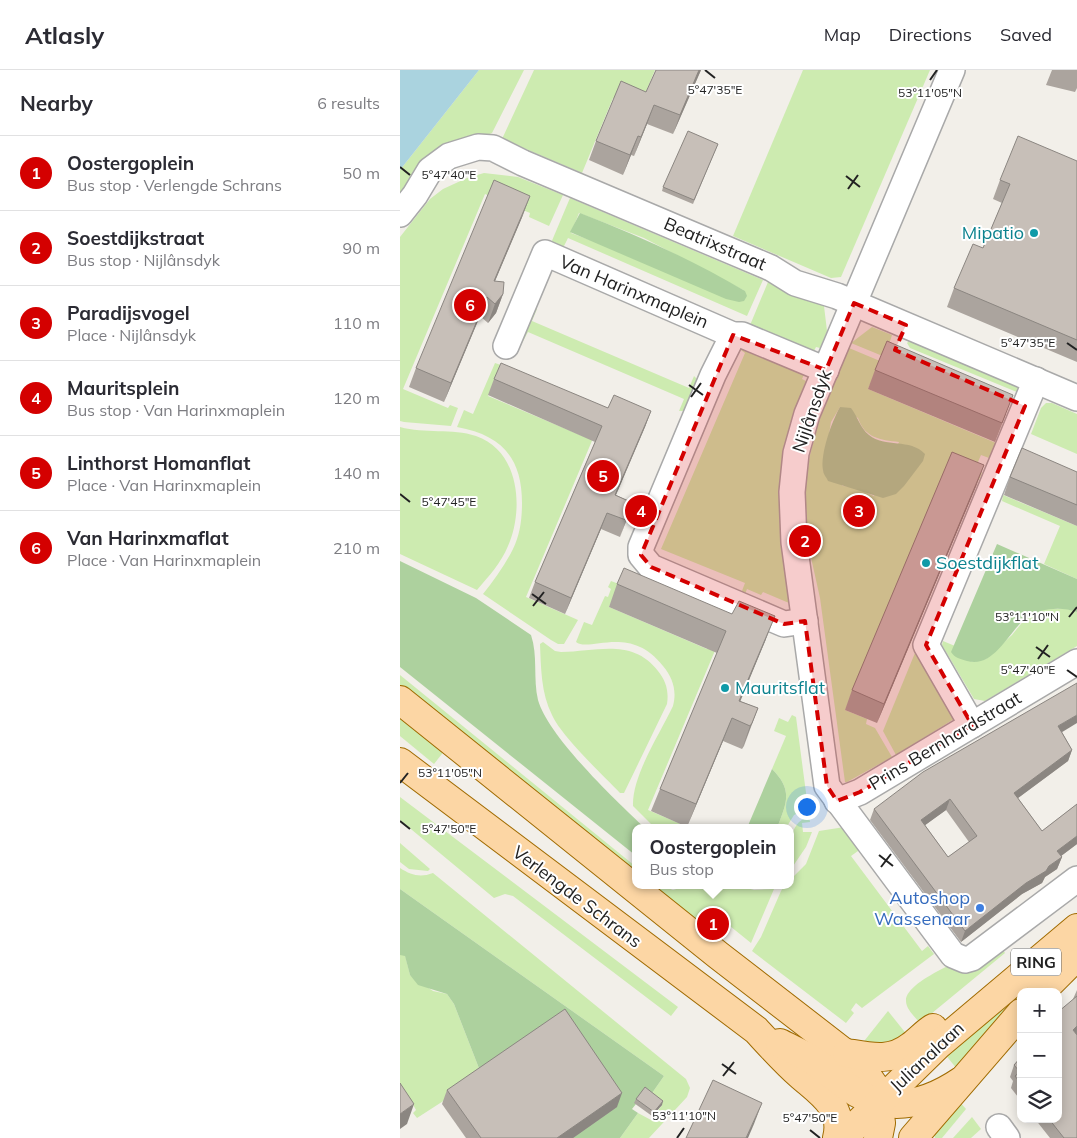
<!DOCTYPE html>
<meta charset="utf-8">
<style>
body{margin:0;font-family:Mulish,sans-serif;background:#f7f7f7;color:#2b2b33}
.controls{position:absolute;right:15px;bottom:15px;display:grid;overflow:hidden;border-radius:10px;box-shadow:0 2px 12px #0003}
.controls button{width:45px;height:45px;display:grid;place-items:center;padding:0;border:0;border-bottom:1px solid #e1e1e2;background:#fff;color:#2b2b33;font:25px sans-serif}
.you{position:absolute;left:406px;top:736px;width:18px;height:18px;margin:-12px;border:4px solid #fff;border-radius:50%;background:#1a73e8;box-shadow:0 0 0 8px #1a73e833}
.badge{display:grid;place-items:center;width:32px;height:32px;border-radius:50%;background:#d40000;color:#fff;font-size:16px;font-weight:700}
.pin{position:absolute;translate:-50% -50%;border:2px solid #fff;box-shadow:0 1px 5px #0006}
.popup{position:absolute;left:232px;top:754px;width:162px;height:65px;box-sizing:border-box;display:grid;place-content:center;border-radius:10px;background:#fff;filter:drop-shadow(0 1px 4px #0005);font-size:16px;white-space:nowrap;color:#7c7c81}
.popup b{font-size:19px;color:#2b2b33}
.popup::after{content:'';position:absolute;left:50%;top:100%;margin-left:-10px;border:10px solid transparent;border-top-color:#fff}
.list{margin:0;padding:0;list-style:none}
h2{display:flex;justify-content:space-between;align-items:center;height:65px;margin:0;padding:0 20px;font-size:21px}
h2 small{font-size:16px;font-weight:400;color:#7c7c81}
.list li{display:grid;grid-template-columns:32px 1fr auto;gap:15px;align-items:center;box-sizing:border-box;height:75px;padding:0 20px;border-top:1px solid #e1e1e2}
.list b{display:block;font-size:19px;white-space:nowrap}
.list p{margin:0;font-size:16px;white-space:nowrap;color:#7c7c81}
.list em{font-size:16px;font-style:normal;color:#7c7c81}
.icon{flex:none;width:28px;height:28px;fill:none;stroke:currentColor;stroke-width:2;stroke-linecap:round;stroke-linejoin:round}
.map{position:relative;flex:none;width:677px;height:1068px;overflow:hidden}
header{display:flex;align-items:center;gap:30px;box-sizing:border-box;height:70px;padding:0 25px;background:#fff;border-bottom:1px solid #e1e1e2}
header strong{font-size:24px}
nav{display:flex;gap:28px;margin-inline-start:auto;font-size:18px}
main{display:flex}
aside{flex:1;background:#fff}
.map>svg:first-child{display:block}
</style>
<header>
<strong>Atlasly</strong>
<nav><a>Map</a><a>Directions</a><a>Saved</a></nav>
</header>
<main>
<aside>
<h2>Nearby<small>6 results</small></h2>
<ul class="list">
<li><span class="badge">1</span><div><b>Oostergoplein</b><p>Bus stop · Verlengde Schrans</p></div><em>50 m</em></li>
<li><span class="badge">2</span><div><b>Soestdijkstraat</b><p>Bus stop · Nijlânsdyk</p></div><em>90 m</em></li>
<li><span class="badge">3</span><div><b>Paradijsvogel</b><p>Place · Nijlânsdyk</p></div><em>110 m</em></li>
<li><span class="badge">4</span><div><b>Mauritsplein</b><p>Bus stop · Van Harinxmaplein</p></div><em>120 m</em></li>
<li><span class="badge">5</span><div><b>Linthorst Homanflat</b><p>Place · Van Harinxmaplein</p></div><em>140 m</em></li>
<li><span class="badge">6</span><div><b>Van Harinxmaflat</b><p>Place · Van Harinxmaplein</p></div><em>210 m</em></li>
</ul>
</aside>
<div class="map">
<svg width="677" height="1068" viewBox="0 0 677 1068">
<rect width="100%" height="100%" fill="#f2efe9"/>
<g fill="#cdebb0" fill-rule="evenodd">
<path d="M 79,0 L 124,0 L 92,63 C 82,68 69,66 58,70 C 31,79 17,102 0,123 L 0,100 Z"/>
<path d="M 134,0 L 255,0 L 242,31 L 242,41 L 213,28 L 182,103 L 102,69 Z"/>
<path d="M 403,0 L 530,0 L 441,207 L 431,208 L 333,166 Z"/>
<path d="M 84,103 L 118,107 L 163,125 L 149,156 L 129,147 L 130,143 L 85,124 L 3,319 L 48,338 L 50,335 L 58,338 L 51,356 L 4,352 L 0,351 L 0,167 L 30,129 L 43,119 L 67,108 Z"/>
<path d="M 170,128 L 363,210 L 347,246 L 168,168 L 162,180 L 151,173 ZM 179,143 L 244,168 L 345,221 L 217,180 L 171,163 Z"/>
<path d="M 368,212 L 424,236 L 427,261 L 420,278 L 416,277 L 411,287 L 348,260 Z"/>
<path d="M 135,238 L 137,239 L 132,251 L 289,318 L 294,306 L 298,310 L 285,341 L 279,341 L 284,329 L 128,262 L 122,273 L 119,271 Z"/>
<path d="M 472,257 L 492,265 L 485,287 L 451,273 Z"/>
<path d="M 511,269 L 617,314 L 620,319 L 619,323 L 510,278 L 507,273 Z"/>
<path d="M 334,275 L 406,300 L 402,309 L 406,311 C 372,392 377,448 389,533 L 363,522 L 361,525 L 347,519 L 343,529 L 340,526 L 345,513 L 261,479 L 345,283 Z"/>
<path d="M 449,278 L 480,291 L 468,319 L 596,373 L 589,388 L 581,385 L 575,399 L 582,403 L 579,410 L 569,406 L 445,640 L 467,649 L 466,654 L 475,658 L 492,687 L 447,712 L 445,712 L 420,528 L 408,474 L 405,418 L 410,385 L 419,351 ZM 440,337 L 458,348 C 465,368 480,370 499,372 L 474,426 L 454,417 L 443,416 L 423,401 L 431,352 Z"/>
<path d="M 95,293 L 101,295 L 88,326 L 185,367 L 205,340 L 126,527 L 178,550 L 164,574 L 158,574 L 151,570 L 83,524 C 94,510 105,495 113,479 C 120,465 122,449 122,433 C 122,387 101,365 57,357 L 64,340 L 73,344 Z"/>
<path d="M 646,333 L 652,333 L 677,344 L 677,384 L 631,364 L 641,338 Z"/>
<path d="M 0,357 C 25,364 52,358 76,366 C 120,381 124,440 108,476 C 101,493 89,506 77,520 L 0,484 Z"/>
<path d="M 603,425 L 677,456 L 677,509 L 644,494 L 660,456 L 602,431 Z"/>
<path d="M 211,511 L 219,514 L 209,537 L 307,579 L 327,552 L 248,740 L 290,758 L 255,758 L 233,736 C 232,705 260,664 273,636 C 277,621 273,608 263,596 C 230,553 189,583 176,572 L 184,552 L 192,555 L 205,526 L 208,527 L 211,519 L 208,517 Z"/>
<path d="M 644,539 L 668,539 L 677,542 L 677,576 L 585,631 L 574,629 L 542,575 L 543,571 L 555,576 L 572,592 L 586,589 L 612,565 L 625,549 Z"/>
<path d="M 143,572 L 155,581 L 161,582 C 198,581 233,568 258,601 C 266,611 269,621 267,634 L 224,723 L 220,723 C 202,704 162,667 152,645 C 141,623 141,598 140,574 Z"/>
<path d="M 517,578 L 554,645 L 554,649 L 496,685 L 483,661 Z"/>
<path d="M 0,605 L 235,796 L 235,806 L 0,615 Z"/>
<path d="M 0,643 L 45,680 L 34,694 L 0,666 Z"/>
<path d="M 392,645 L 396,647 L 408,738 L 394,745 L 386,758 L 377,758 C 387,732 393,720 372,699 L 386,666 L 374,661 L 379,648 L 388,652 Z"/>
<path d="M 0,727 L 278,937 L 271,946 L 113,826 L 105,824 L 94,828 L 0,750 Z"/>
<path d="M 409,747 L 410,752 L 402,753 L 403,762 L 412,762 L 406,777 L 391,799 C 390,781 387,752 409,747 Z"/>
<path d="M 451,756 L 465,776 L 451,786 L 522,881 L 528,876 L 534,884 L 462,938 L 456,933 L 451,940 L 454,943 L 446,953 L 352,881 L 361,867 L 381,821 L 385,815 L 390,815 L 391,809 L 406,794 L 419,761 Z"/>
<path d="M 0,773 L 30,799 L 28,801 L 9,799 L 0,792 Z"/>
<path d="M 0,798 C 11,805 20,808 33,803 L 286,1009 L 290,1018 L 287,1027 L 249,1068 L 220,1068 L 238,1043 L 251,1050 L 262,1035 L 250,1026 L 264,1006 L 0,819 Z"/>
<path d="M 247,815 L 260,815 L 273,820 L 290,815 L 336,815 L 354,820 L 374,819 L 351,873 L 315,844 L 306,855 L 287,847 Z"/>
<path d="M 599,874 L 605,883 L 520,953 C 515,947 506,939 506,931 C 505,909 581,882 599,874 Z"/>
<path d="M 0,885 L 5,885 L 10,905 L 33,921 L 47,924 L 54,934 L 82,1006 L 17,1048 L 13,1043 L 16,1040 L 11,1031 L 0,1025 Z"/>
<path d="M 649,893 L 630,922 L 621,922 L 621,931 L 557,999 L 544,983 Z"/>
<path d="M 488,941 L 508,966 L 496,975 L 461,975 Z"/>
<path d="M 558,1030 L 566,1039 L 542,1068 L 535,1068 L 534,1064 Z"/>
<path d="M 572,1047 L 581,1059 L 571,1068 L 553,1068 Z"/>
</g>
<g fill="#add19e">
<path d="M 180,143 C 237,165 293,190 345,221 L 347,226 L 344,231 L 339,232 L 326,229 L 170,162 Z"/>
<path d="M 440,337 L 451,338 C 458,347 460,358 469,365 C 485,378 510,368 525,384 L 523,391 L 504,416 L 496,424 L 483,428 L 428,411 C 427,408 423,404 423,400 C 420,384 432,351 440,337 Z"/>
<path d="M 597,474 L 677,509 L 677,542 C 661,536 640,538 626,548 C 609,561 594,599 567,591 C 560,589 555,588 551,582 Z"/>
<path d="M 0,491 L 76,528 L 131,565 C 138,585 133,609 138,630 C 148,666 215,730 245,758 L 236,758 L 235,785 L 0,597 Z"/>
<path d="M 372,699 C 393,720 387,732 377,758 L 347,758 Z"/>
<path d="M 0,819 L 264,1006 L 250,1026 L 235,1033 L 236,1034 L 232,1039 L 238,1043 L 220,1068 L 173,1068 L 82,1006 L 54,934 L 47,924 L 18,915 L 10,905 L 5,886 L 0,885 Z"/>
</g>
<path fill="#aad3df" d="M 0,0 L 79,0 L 0,100 Z"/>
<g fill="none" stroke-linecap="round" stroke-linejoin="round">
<defs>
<g id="minor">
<path d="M 552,0 L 407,344 L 396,383 L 392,422 L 394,472 L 427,716 L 553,885 L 565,890 L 572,888 L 677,809"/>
<path d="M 0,144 L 15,125 L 30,100 L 49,86 L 78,77 L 93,78 L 123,93 L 371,198 L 395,213 L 437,226 L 677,328"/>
<path d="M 333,265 L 313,305 L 241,477 L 241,485 L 251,497 L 384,554 L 405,551"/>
<path d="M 106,276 L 145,183 L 333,265 L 342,265 L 426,300"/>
<path d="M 572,655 L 526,575 L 636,310"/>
<path d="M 437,731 L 460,722 L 677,592"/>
<path d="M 599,1057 L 607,1068"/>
</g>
<g id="major">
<path d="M 0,630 L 318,885 L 459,994 L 477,1020 L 481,1053 L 478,1068"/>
<path d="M 0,692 L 356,960 C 370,975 384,991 400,1005 C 419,1022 445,1037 437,1068"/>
<path d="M 641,922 L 677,886"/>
<path d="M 380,973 C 391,979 404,984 414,991 C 429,1002 442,1014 457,1023 C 493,1044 530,1032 561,1011"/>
<path d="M 447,983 C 471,987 491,992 511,976 C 519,970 525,963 533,958"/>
<path d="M 443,1068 L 538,975 L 677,858"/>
<path d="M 513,1068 L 621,943"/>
</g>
</defs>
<use href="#minor" stroke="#a9a9a9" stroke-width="28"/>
<use href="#major" stroke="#a06b00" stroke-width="30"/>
<use href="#minor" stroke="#fff" stroke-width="25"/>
<use href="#major" stroke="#fcd6a4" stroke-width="28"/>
</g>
<g fill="#aba49e" fill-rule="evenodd">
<path d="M 256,0 L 301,0 L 273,64 L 247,54 L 234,86 L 231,85 L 223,105 L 189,90 L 196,71 L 246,22 Z"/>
<path d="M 652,0 L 677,0 L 677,18 L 675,22 L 646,15 Z"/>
<path d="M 318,74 L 293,134 L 262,121 L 263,117 Z"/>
<path d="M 677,91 L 677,292 L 547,237 L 554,218 L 583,178 L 602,133 L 593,129 L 600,110 Z"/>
<path d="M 123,145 L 95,211 L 103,224 L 96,243 L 88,253 L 80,246 L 44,332 L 9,317 L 16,298 Z"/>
<path d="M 475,300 L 606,344 L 595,372 L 468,319 Z"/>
<path d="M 94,309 L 208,338 L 251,341 L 245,357 L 216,425 L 233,433 L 221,464 L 220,467 L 201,459 L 165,544 L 129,528 L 135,512 L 195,372 L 88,325 Z"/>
<path d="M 677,402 L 677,456 L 604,425 L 610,407 Z"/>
<path d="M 577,414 L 477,653 L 445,640 L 452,620 Z"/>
<path d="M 217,514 L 366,569 L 340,631 L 358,638 L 344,676 L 342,679 L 323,671 L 287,757 L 251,741 L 260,719 L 317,583 L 209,537 Z"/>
<path d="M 662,662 L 672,680 L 668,691 L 618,728 L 642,761 L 677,734 L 677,774 L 661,786 L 662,787 L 657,799 L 645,807 L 642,813 L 622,824 L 561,872 L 470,750 L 474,739 ZM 546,740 L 569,772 L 548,787 L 525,755 Z"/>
<path d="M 677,920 L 677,1068 L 650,1068 L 635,1049 L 658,1049 L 673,929 Z"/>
<path d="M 621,987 L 621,1031 L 611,1018 L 613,1011 L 610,1007 L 614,995 Z"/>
<path d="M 47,1020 L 217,1037 L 173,1068 L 66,1068 L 42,1034 Z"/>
<path d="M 236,1029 L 262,1035 L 252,1046 L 234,1033 Z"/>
</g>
<g fill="#8b8681">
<path d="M 299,0 L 301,0 L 273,64 L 280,45 Z"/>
<path d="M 254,35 L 247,54 L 234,86 L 241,67 Z"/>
<path d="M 238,66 L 231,85 L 223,105 L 230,85 Z"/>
<path d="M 130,126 L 123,145 L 87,230 L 94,211 Z"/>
<path d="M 103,224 L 96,243 L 88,253 L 95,234 Z"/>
<path d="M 87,227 L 80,246 L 44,332 L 51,313 Z"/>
<path d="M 251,341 L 245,357 L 209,441 L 215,425 Z"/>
<path d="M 584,395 L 577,414 L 477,653 L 484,634 Z"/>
<path d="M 233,433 L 227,449 L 220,467 L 226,450 Z"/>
<path d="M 207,443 L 201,459 L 165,544 L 171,528 Z"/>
<path d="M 375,546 L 366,569 L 333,649 L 339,631 Z"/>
<path d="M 358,638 L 349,661 L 342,679 L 350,656 Z"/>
<path d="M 677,645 L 677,653 L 654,667 L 658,656 Z"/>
<path d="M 332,648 L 323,671 L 287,757 L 296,734 Z"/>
<path d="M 672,680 L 668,691 L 610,734 L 614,723 Z"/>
<path d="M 550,729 L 546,740 L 517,761 L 521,750 Z"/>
<path d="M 677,766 L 677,774 L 653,792 L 657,781 Z"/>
<path d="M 662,787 L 657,799 L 645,807 L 642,813 L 622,824 L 561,872 L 565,861 L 626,813 Z"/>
<path d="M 677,956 L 677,965 L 673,960 Z"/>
<path d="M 222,1023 L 217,1037 L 173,1068 L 157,1068 Z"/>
<path d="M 263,1031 L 262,1035 L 252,1046 L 254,1042 Z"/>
<path d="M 362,1033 L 354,1054 L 348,1068 L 346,1068 Z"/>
<path d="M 14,1034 L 7,1054 L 0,1059 L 0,1044 Z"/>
</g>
<g fill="#c7bfb8" stroke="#8b8681" fill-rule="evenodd">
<path d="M 256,0 L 299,0 L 280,45 L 254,35 L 241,67 L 238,66 L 230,85 L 196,71 L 221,11 L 246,22 Z"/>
<path d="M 288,61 L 318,74 L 294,130 L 263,117 Z"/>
<path d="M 618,66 L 677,91 L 677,270 L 554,218 L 573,174 L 583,178 L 610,114 L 600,110 Z"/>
<path d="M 94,110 L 130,126 L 94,211 L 104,212 L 103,224 L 95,234 L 87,227 L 51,313 L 16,298 Z"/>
<path d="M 487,271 L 613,325 L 602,353 L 475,300 Z"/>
<path d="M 101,293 L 208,338 L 214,325 L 251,341 L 215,425 L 233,433 L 227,447 L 226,450 L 207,443 L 171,528 L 135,512 L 202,356 L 94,309 Z"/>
<path d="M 622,378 L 677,402 L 677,435 L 610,407 Z"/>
<path d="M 552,382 L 584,395 L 484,634 L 452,620 Z"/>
<path d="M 224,498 L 332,544 L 339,531 L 375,546 L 339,631 L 358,638 L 352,653 L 350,656 L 332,648 L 296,734 L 260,719 L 326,561 L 217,514 Z"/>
<path d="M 677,613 L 677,645 L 658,656 L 672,680 L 614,723 L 642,761 L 677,734 L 677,766 L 657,781 L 662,787 L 649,796 L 646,801 L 626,813 L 565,861 L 474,739 L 523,702 ZM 550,729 L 577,766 L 548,787 L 521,750 Z"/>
<path d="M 677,926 L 677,956 L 673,960 L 677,965 L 677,1068 L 664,1068 L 649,1049 L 658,1049 L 658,942 Z"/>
<path d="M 165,939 L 222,1023 L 157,1068 L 81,1068 L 47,1020 Z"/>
<path d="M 621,987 L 621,1014 L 615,1006 L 620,1002 L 614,995 Z"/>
<path d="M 313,1010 L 362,1033 L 346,1068 L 286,1068 Z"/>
<path d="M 0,1013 L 14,1034 L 0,1044 Z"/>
<path d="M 245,1017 L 263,1031 L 254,1042 L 236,1029 Z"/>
</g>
<path fill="#d40000" fill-opacity="0.2" stroke="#d40000" stroke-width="4" stroke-dasharray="10 6" stroke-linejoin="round" d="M 454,233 L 506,255 L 495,280 L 625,336 L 526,575 L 572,655 L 460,722 L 437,731 L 427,716 L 405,551 L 384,554 L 251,497 L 241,485 L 333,265 L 426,300 Z"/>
<path fill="none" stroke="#222" stroke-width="2" d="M 305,0 L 315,8M 530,10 L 537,0M 0,97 L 10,105M 446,106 L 460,117M 448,119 L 458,105M 667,273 L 677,280M 289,315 L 303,325M 291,327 L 301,313M 0,424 L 10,432M 132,524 L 146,534M 133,536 L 144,522M 669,547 L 677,537M 636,577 L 650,587M 638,589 L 648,575M 667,600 L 677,607M 0,713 L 8,703M 0,751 L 10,759M 479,785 L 493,796M 481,797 L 491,784M 322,994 L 336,1004M 323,1006 L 334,992M 410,1060 L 420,1068M 277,1068 L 284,1058"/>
<g fill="#0f9aa8" stroke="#fff" stroke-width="2">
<circle cx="634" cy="163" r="5"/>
<circle cx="526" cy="493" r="5"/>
<circle cx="325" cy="618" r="5"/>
</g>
<circle fill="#3f7fe0" stroke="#fff" stroke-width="2" cx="580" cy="838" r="5"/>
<g text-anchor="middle" stroke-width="4" stroke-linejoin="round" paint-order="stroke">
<rect fill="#fff" stroke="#646464" stroke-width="1" x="611" y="878.5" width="50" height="27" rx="4"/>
<g font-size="16" font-weight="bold" fill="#222">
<text x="636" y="898">RING</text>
</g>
<g font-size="18" fill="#0d838f" stroke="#fff" text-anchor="start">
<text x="624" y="169" text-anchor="end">Mipatio</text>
<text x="536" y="499">Soestdijkflat</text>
<text x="335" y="624">Mauritsflat</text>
</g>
<g font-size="18" fill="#222" stroke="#fff">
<text transform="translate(315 174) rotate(23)" y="6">Beatrixstraat</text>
<text transform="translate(234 222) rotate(23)" y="6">Van Harinxmaplein</text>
<text transform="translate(412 341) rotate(-71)" y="6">Nijlânsdyk</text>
<text transform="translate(545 671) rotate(-31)" y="6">Prins Bernhardstraat</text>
<text transform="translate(177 827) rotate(37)" y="6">Verlengde Schrans</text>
<text transform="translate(527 987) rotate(-43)" y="6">Julianalaan</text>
</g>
<g font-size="18" fill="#366cbe" stroke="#fff" text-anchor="end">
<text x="570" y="834">Autoshop<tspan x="570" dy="21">Wassenaar</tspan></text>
</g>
</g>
<g font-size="12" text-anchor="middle" fill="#222" stroke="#fff" stroke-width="4" stroke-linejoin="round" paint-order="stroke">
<text x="315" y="24">5°47'35"E</text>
<text x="530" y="27">53°11'05"N</text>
<text x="49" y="109">5°47'40"E</text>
<text x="628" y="277">5°47'35"E</text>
<text x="49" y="436">5°47'45"E</text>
<text x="627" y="551">53°11'10"N</text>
<text x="628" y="604">5°47'40"E</text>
<text x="50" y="707">53°11'05"N</text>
<text x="49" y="763">5°47'50"E</text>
<text x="284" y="1050">53°11'10"N</text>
<text x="410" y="1052">5°47'50"E</text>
</g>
</svg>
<div class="controls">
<button>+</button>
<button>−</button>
<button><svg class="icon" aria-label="layers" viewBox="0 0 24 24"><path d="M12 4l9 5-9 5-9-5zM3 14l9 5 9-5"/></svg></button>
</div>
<div class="you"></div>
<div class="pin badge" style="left:313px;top:854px">1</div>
<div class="popup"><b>Oostergoplein</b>Bus stop</div>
<div class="pin badge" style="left:405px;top:471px">2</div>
<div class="pin badge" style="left:459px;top:441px">3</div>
<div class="pin badge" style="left:241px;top:441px">4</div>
<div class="pin badge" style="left:203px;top:406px">5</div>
<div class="pin badge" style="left:70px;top:235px">6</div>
</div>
</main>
